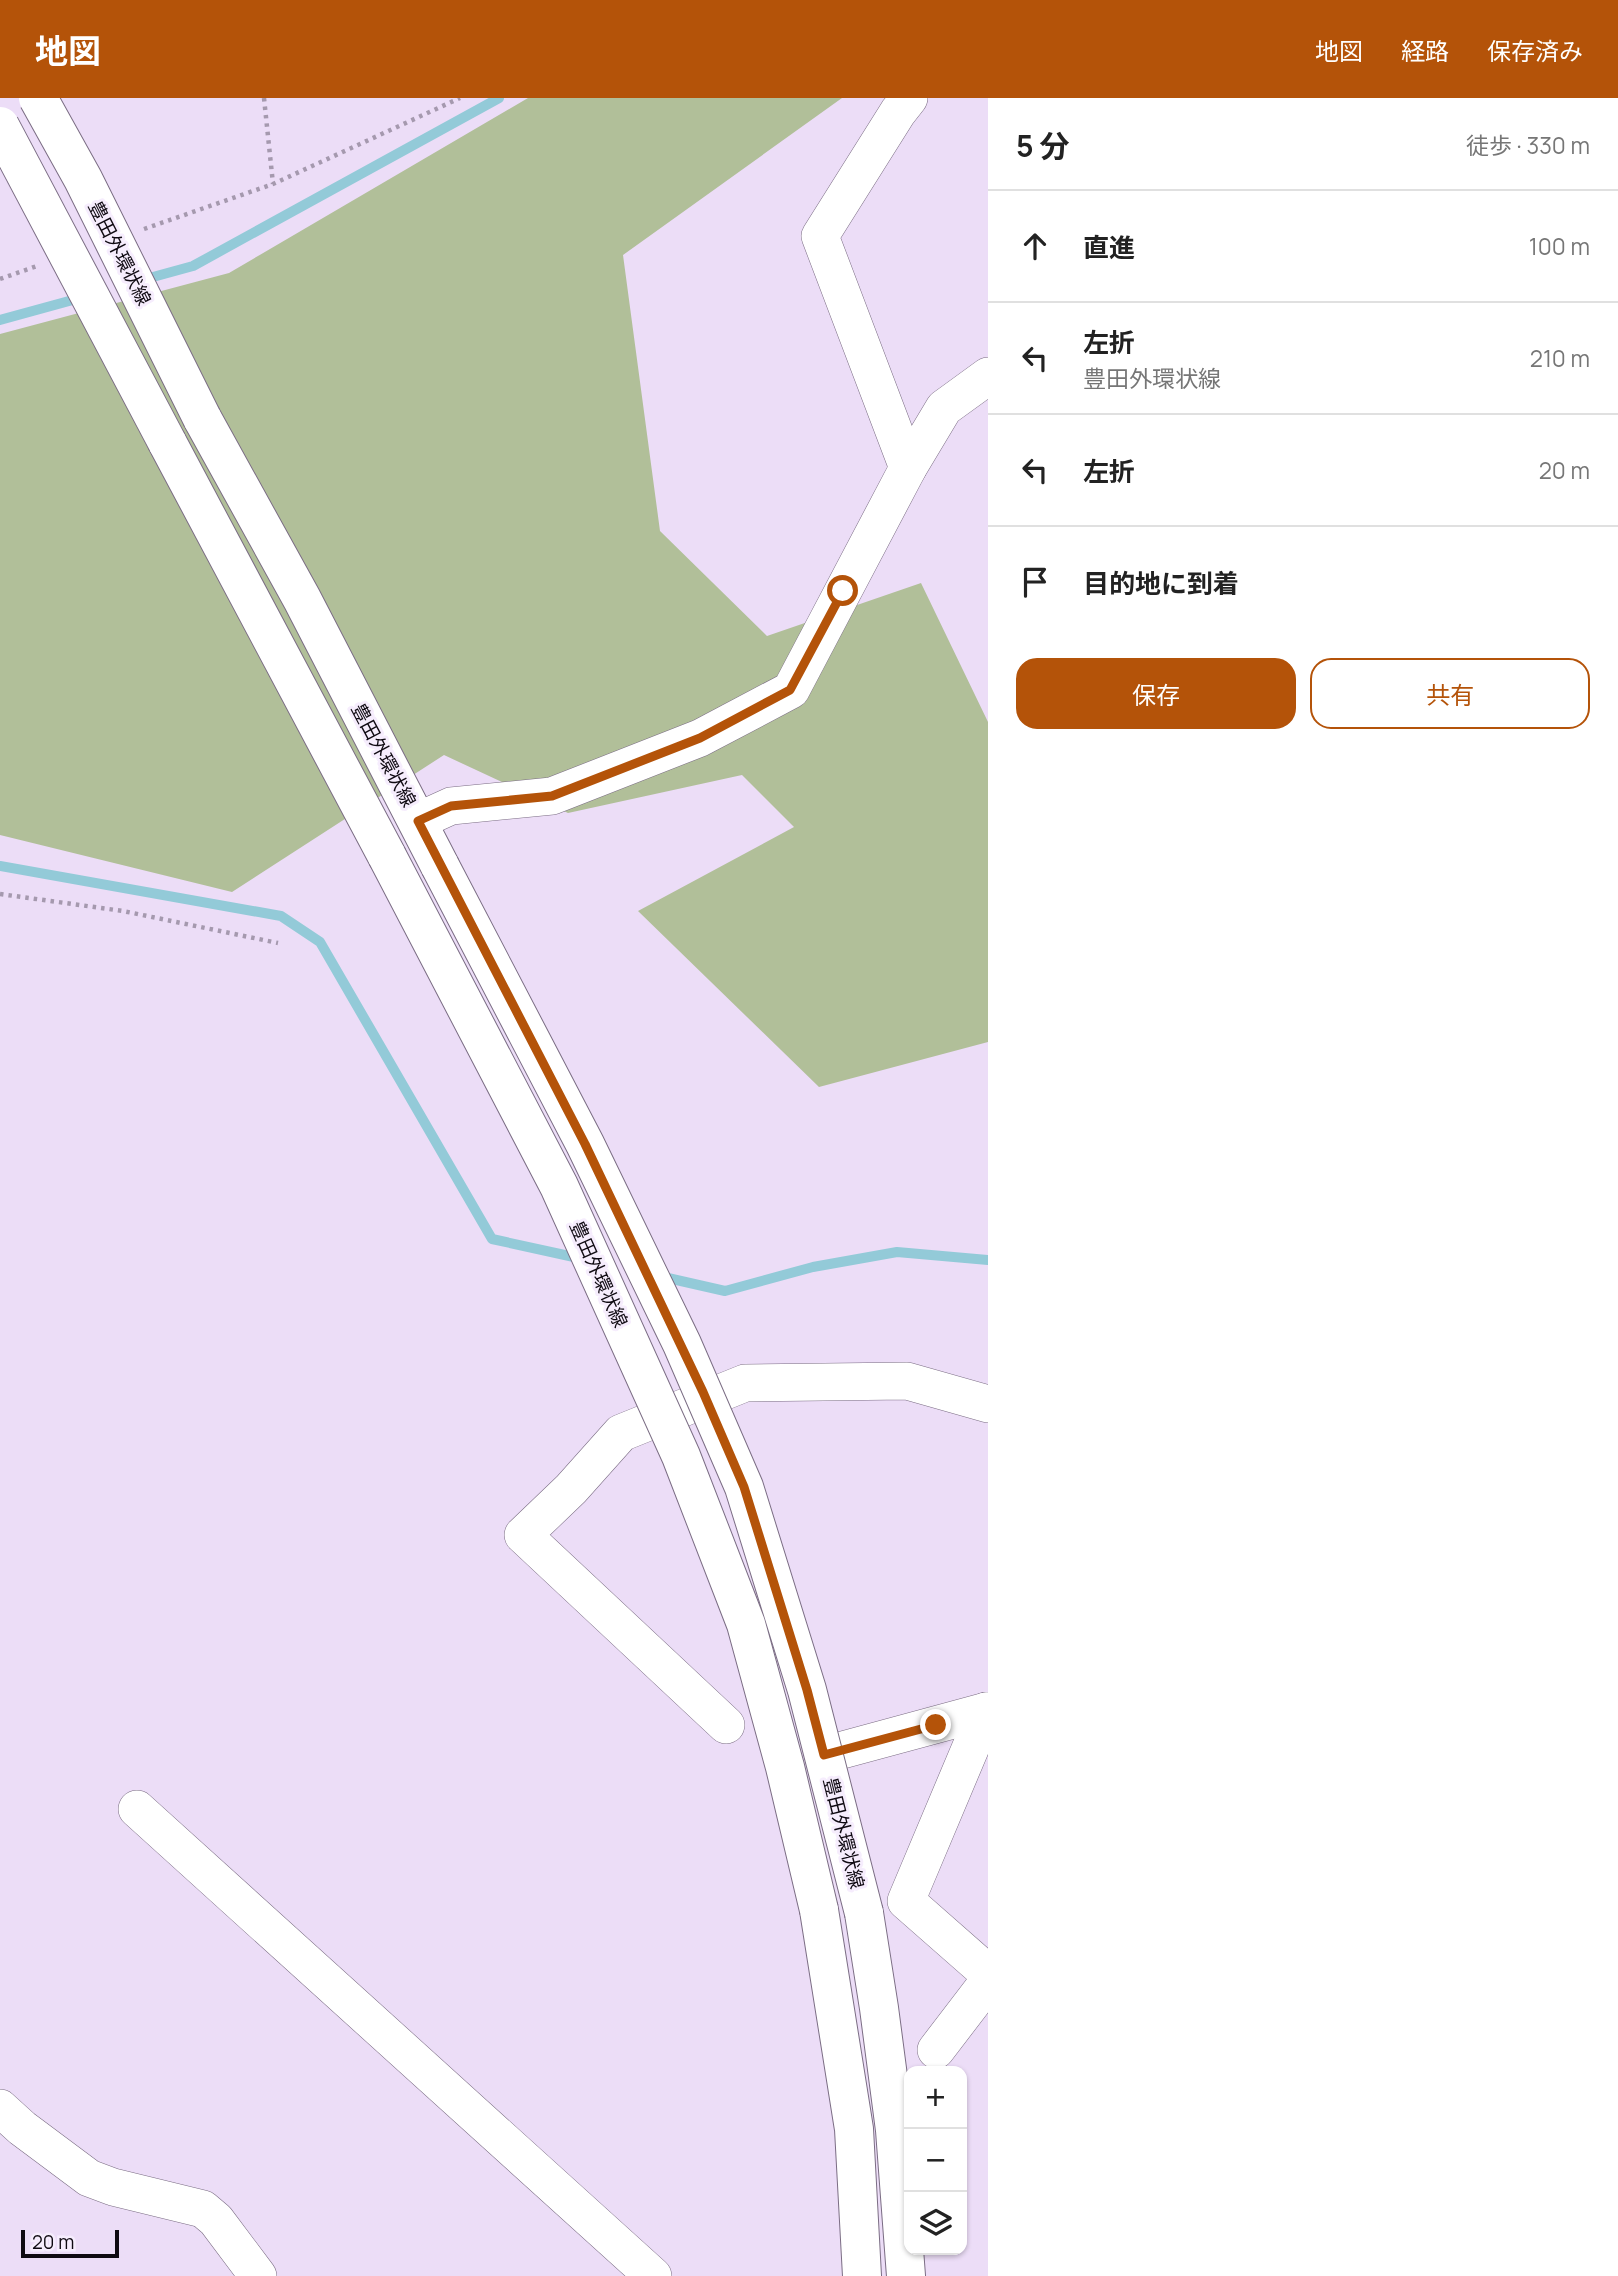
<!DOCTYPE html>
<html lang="ja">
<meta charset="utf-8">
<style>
body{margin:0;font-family:Manrope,"Noto Sans JP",sans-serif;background:#f2f2f2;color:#222}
.controls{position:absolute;right:21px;bottom:21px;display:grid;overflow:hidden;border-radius:14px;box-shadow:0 2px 5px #0004}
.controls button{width:63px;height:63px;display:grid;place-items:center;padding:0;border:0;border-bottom:2px solid #e0e0e0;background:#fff;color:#222;font:35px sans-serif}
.scale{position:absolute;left:21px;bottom:18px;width:98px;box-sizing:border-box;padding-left:7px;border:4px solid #0f0a12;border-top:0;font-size:19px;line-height:24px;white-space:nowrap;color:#0f0a12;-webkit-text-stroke:5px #f6edfd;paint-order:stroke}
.stop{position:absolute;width:21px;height:21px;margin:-16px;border:5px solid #b45309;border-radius:50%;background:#fff}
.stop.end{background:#b45309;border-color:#fff;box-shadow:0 2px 7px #0008}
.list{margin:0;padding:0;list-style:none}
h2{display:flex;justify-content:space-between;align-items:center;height:91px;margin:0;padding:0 28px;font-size:30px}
h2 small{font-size:23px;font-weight:400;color:#767676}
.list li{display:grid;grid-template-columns:46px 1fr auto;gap:21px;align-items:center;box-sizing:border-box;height:112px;padding:0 28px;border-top:2px solid #e0e0e0}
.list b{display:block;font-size:26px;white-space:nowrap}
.list p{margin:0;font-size:23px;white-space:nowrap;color:#767676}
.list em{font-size:23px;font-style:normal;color:#767676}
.actions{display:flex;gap:14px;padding:21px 28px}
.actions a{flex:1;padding:16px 0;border:2px solid #b45309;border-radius:21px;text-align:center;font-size:24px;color:#b45309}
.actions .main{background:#b45309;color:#fff}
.icon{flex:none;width:38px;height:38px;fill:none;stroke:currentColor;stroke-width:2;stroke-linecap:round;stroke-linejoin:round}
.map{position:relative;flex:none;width:988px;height:2178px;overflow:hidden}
header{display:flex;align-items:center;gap:42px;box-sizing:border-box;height:98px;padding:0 35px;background:#b45309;color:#fff}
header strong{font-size:33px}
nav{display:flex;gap:38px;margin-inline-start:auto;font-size:24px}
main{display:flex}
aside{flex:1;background:#fff}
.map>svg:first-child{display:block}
</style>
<header>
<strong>地図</strong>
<nav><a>地図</a><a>経路</a><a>保存済み</a></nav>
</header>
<main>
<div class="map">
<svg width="988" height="2178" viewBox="0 0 988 2178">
<rect width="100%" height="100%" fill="#ecddf7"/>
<path fill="#b1bf99" d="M 528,0 L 842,0 L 623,157 L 660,433 L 767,538 L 921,485 L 988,624 L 988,944 L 819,989 L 638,813 L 794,729 L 742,677 L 568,715 L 444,657 L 232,794 L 0,737 L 0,236 L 229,175 Z"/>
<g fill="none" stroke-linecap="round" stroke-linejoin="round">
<g stroke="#93cad8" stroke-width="10">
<path d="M 142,182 L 193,168 L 499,0"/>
<path d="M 0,222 L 80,200"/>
<path d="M 0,768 L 281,818 L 320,844 L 492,1141 L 583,1161"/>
<path d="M 659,1178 L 725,1193 L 813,1169 L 897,1154 L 988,1162"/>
</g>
<defs>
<g id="street">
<path d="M 908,370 L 820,138 L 898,14 L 909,0"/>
<path d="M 418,723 L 451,708 L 552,698 L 700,640 L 791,592 L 908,370 L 944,310 L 988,278"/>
<path d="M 988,1613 L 986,1613 L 906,1803 L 988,1875"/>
<path d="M 726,1627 L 523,1437 L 571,1391 L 621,1335 L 745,1285 L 907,1283 L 988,1306"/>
<path d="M 824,1657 L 986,1613"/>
<path d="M 137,1711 L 653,2178"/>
<path d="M 936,1952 L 988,1884"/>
<path d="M 0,2010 L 22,2030 L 89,2080 L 113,2089 L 203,2111 L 216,2122 L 258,2178"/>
</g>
<g id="secondary">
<path d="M 202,320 L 302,501 L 440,768"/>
<path d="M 167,344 L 387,758"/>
<path d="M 819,1812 L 854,2031 L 862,2178"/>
<path d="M 864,1815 L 879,1910 L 895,2032 L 906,2178"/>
</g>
</defs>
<use href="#street" stroke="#7b6d84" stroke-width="38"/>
<use href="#secondary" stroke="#7b6d84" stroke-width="40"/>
<g stroke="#a599ae" stroke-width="4.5" stroke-dasharray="3.5 5" stroke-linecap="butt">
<path d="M 264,0 L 273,86"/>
<path d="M 144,131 L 273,86 L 460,0"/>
<path d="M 0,181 L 37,168"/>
<path d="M 0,796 L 123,813 L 278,845"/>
</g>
<use href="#street" stroke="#fff" stroke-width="37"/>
<use href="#secondary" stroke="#fff" stroke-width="38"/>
<defs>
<g id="secondary-bridge">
<path d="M 38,0 L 83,81 L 202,320"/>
<path d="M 0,28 L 167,344"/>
<path d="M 387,758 L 559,1088 L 681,1358 L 746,1526 L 785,1669 L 819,1812"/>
<path d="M 440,768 L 585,1046 L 682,1246 L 744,1389 L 807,1592 L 864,1815"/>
</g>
</defs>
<use href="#secondary-bridge" stroke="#7b6d84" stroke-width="40" stroke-linecap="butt"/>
<use href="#secondary-bridge" stroke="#fff" stroke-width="38"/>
</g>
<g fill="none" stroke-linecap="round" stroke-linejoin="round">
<path stroke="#b45309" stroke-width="9" d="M 843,493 L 790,592 L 700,640 L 552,698 L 451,708 L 418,723 L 585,1046 L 703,1294 L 744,1389 L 807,1592 L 824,1657 L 936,1627"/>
</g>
<g text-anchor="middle" stroke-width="6" stroke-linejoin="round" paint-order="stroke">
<g font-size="19" fill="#0f0a12" stroke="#f6edfd">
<text transform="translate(120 155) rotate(63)" y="7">豊田外環状線</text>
<text transform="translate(384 657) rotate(62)" y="7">豊田外環状線</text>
<text transform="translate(599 1176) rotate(66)" y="7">豊田外環状線</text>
<text transform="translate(844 1735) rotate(76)" y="7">豊田外環状線</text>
</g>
</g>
</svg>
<div class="controls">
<button>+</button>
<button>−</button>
<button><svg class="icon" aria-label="layers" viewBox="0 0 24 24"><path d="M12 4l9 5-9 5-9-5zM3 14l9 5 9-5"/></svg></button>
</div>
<div class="scale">20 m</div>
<div class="stop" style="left:843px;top:493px"></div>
<div class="stop end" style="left:936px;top:1627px"></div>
</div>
<aside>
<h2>5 分<small>徒歩 · 330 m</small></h2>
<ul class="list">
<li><svg class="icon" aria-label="ahead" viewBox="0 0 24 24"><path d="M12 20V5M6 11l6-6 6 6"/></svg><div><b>直進</b></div><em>100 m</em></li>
<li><svg class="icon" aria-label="left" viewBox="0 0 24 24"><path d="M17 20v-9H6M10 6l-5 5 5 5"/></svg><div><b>左折</b><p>豊田外環状線</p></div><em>210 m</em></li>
<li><svg class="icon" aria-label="left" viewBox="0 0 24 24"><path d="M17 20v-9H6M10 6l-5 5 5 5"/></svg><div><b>左折</b></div><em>20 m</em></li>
<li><svg class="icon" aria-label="arrive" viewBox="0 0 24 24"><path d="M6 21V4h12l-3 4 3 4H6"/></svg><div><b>目的地に到着</b></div></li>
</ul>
<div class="actions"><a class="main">保存</a><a>共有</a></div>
</aside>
</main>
